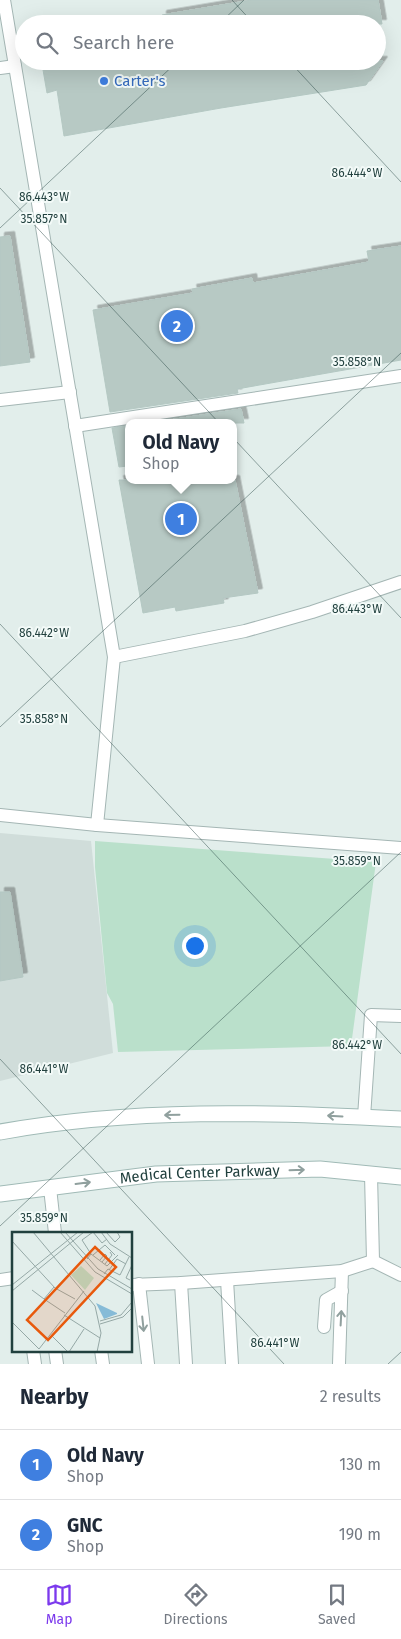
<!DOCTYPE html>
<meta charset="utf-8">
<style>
body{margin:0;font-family:"Fira Sans",sans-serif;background:#f2f2f3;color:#1f2937}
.you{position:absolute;left:194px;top:945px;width:18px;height:18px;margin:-12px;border:4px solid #fff;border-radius:50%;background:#1a73e8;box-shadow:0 0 0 8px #1a73e833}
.badge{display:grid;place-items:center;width:32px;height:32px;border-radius:50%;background:#7c3aed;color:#fff;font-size:16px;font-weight:700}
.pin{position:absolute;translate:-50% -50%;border:2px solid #fff;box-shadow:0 1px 5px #0006}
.popup{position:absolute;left:125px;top:419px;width:112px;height:65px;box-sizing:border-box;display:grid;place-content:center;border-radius:10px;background:#fff;filter:drop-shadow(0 1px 4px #0005);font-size:16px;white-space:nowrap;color:#747a83}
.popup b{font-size:19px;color:#1f2937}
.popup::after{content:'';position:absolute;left:50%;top:100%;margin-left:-10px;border:10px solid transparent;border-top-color:#fff}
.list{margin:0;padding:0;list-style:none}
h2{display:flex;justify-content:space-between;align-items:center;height:65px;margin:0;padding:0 20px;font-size:21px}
h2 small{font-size:16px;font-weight:400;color:#747a83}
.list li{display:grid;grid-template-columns:32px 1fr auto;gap:15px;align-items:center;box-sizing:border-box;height:70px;padding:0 20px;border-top:1px solid #e0e1e3}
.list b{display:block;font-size:19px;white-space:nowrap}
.list p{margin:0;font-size:16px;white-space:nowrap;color:#747a83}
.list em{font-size:16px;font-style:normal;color:#747a83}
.icon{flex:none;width:28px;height:28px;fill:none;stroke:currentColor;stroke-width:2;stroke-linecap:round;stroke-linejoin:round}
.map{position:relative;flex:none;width:401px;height:1364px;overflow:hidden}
.search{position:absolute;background:#fff;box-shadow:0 5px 20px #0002;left:15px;right:15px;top:15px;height:55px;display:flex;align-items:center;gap:12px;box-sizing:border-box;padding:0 18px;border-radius:28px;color:#747a83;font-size:19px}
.sheet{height:205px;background:#fff}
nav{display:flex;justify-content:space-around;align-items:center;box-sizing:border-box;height:70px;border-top:1px solid #e0e1e3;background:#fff;font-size:14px;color:#747a83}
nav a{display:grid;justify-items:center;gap:2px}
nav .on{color:#7c3aed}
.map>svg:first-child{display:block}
</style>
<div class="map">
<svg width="401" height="1364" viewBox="0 0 401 1364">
<defs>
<filter id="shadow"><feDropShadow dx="4.5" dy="-4.5" stdDeviation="0" flood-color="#0004"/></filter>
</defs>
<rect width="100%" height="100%" fill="#e2eeeb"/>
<path fill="#d0ddda" d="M 0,833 L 91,841 L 113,1053 L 0,1081 Z"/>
<path fill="#bae0cb" d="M 95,841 L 376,862 L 351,1046 L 118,1052 L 113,1004 L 107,993 L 95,867 Z"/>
<g fill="#b7c9c4" stroke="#b4c8c3" filter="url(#shadow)">
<path d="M 252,0 L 378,0 L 382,24 L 162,24 L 162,15 Z"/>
<path d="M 52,61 L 383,61 L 366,85 L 221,108 L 64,136 L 57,90 L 47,93 L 42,64 L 53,64 Z"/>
<path d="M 10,236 L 30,362 L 0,366 L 0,237 Z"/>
<path d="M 401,246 L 401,360 L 237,389 L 238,393 L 110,412 L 93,310 L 193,293 L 192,289 L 252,278 L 253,283 L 369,262 L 367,251 Z"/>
<path d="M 241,409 L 244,423 L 150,423 Z"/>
<path d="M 128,426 L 128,466 L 119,467 L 112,428 Z"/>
<path d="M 119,480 L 235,480 L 258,593 L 223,598 L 224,603 L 176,611 L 175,607 L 143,613 Z"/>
<path d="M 0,892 L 10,892 L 23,977 L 0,981 Z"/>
</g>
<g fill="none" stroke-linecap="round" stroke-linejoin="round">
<defs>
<g id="service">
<path d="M 4,0 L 114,657 L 97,825"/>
<path d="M 0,68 L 15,66"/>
<path d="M 0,400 L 70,392"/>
<path d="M 75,426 L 401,376"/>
<path d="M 114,657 L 245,631 L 312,612 L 401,582"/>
<path d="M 0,815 L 97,825 L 401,848"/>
<path d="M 364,1117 L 371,1015 L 401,1016"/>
<path d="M 371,1174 L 373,1261 L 401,1275"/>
<path d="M 50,1188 L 55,1233"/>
<path d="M 0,1280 L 14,1278"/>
<path d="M 227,1280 L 232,1364"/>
<path d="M 181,1283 L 186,1364"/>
<path d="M 139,1284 L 148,1364"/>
<path d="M 131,1285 L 181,1283 L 342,1271 L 373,1261"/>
<path d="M 324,1327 L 326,1300 L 342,1291"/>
<path d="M 33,1350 L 35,1364"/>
<path d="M 55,1350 L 57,1364"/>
<path d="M 101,1350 L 103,1364"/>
<path d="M 339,1364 L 342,1271"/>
</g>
<g id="secondary">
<path d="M 0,1132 C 132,1108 268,1112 401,1119"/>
<path id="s1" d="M 0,1194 L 156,1174 L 320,1169 L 401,1177"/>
</g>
</defs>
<use href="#service" stroke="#a4b6b4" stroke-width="14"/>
<use href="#secondary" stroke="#a0bab6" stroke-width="17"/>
<use href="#service" stroke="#fff" stroke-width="12"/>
<use href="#secondary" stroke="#fff" stroke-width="15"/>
</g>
<defs><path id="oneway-shaft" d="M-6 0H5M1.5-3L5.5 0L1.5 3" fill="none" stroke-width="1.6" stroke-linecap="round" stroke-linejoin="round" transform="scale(1.25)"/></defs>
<g stroke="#90a09e">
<use href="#oneway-shaft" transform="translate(172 1115) rotate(179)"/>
<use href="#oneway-shaft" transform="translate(335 1116) rotate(-177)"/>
<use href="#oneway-shaft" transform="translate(297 1170) rotate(-2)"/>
<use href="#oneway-shaft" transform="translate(83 1183) rotate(-7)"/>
<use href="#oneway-shaft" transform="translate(341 1318) rotate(-87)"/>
<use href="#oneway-shaft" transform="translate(143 1324) rotate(84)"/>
</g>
<path fill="none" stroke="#21403e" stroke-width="1" stroke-opacity="0.45" d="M 232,0 L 254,24M 219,24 L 244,0M 289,61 L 401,182M 0,188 L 401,618M 0,228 L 178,61M 0,624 L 401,1054M 0,727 L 401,353M 0,1059 L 284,1364M 0,1226 L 401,852M 388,1364 L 401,1352"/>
<circle fill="#3f7fe0" stroke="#f3faf8" stroke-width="2" cx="104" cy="81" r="5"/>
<g text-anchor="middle" stroke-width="4" stroke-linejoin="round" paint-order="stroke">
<g font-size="15" fill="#366cbe" stroke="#f3faf8" text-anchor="start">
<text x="114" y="86">Carter's</text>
</g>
<g font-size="15" fill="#21403e" stroke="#f3faf8">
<text dy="5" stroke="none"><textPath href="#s1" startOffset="201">Medical Center Parkway</textPath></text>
</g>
</g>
<g transform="translate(12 1232)">
<rect width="120" height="120" fill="#e2eeeb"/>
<path d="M 69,34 L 82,46 L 73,58 L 59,43 Z" fill="#bae0cb"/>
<path d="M 84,71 L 105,81 L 105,82 L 92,87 Z" fill="#86bbd7"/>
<path fill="none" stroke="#95a8a6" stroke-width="1" d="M 21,0 L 83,74 L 89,101 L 85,120M 48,0 L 83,40 L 120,62M 53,0 L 86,37 L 120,57M 89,0 L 98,12 L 120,26M 94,0 L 103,10 L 108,5 L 105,0M 0,9 L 43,56 L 63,67M 79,22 L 95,34 L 106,23M 81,23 L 93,13 L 103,23M 75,27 L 79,22 L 70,8 L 81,0 L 90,11 L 95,7M 88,28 L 93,22 L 95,24 L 90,30M 93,32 L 100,23 L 98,20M 97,38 L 105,27 L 114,32M 92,42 L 96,37 L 108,43 L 117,25M 118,48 L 114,46 L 120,33M 0,53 L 66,0M 20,58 L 32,67 L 42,55M 0,59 L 72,0M 32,67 L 53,81M 52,83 L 88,106M 88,89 L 109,83 L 120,70M 0,90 L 27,117 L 72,59M 88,92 L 111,85 L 120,76M 39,103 L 56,120M 57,120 L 72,97"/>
<path fill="#e8590c" fill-opacity="0.15" stroke="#e8590c" stroke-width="2.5" d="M 83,15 L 104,35 L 36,108 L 15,88 Z"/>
<rect width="120" height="120" fill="none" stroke="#21403e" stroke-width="2.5"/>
</g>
<g font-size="12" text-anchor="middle" fill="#21403e" stroke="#f3faf8" stroke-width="4" stroke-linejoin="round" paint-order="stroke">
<text x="357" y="177">86.444°W</text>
<text x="44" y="201">86.443°W</text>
<text x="44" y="223">35.857°N</text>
<text x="357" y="366">35.858°N</text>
<text x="357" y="613">86.443°W</text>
<text x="44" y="637">86.442°W</text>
<text x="44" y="723">35.858°N</text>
<text x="357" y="865">35.859°N</text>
<text x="357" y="1049">86.442°W</text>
<text x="44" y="1073">86.441°W</text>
<text x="44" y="1222">35.859°N</text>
<text x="275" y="1347">86.441°W</text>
</g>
</svg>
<div class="you"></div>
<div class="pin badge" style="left:181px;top:519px;background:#3f7fe0">1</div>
<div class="popup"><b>Old Navy</b>Shop</div>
<div class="pin badge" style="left:177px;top:326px;background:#3f7fe0">2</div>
<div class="search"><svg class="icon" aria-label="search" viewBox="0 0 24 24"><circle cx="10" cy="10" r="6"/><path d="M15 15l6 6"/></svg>Search here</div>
</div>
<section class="sheet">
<h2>Nearby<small>2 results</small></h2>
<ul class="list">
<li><span class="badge" style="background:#3f7fe0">1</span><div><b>Old Navy</b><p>Shop</p></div><em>130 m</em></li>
<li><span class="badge" style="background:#3f7fe0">2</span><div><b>GNC</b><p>Shop</p></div><em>190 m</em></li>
</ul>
</section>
<nav>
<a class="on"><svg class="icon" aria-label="map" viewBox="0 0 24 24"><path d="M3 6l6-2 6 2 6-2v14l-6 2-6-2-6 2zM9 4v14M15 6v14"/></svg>Map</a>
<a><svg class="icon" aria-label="directions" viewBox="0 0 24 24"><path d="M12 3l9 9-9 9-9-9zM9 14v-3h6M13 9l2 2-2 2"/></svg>Directions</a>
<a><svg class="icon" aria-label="saved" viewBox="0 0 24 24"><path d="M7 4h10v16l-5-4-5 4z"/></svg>Saved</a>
</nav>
